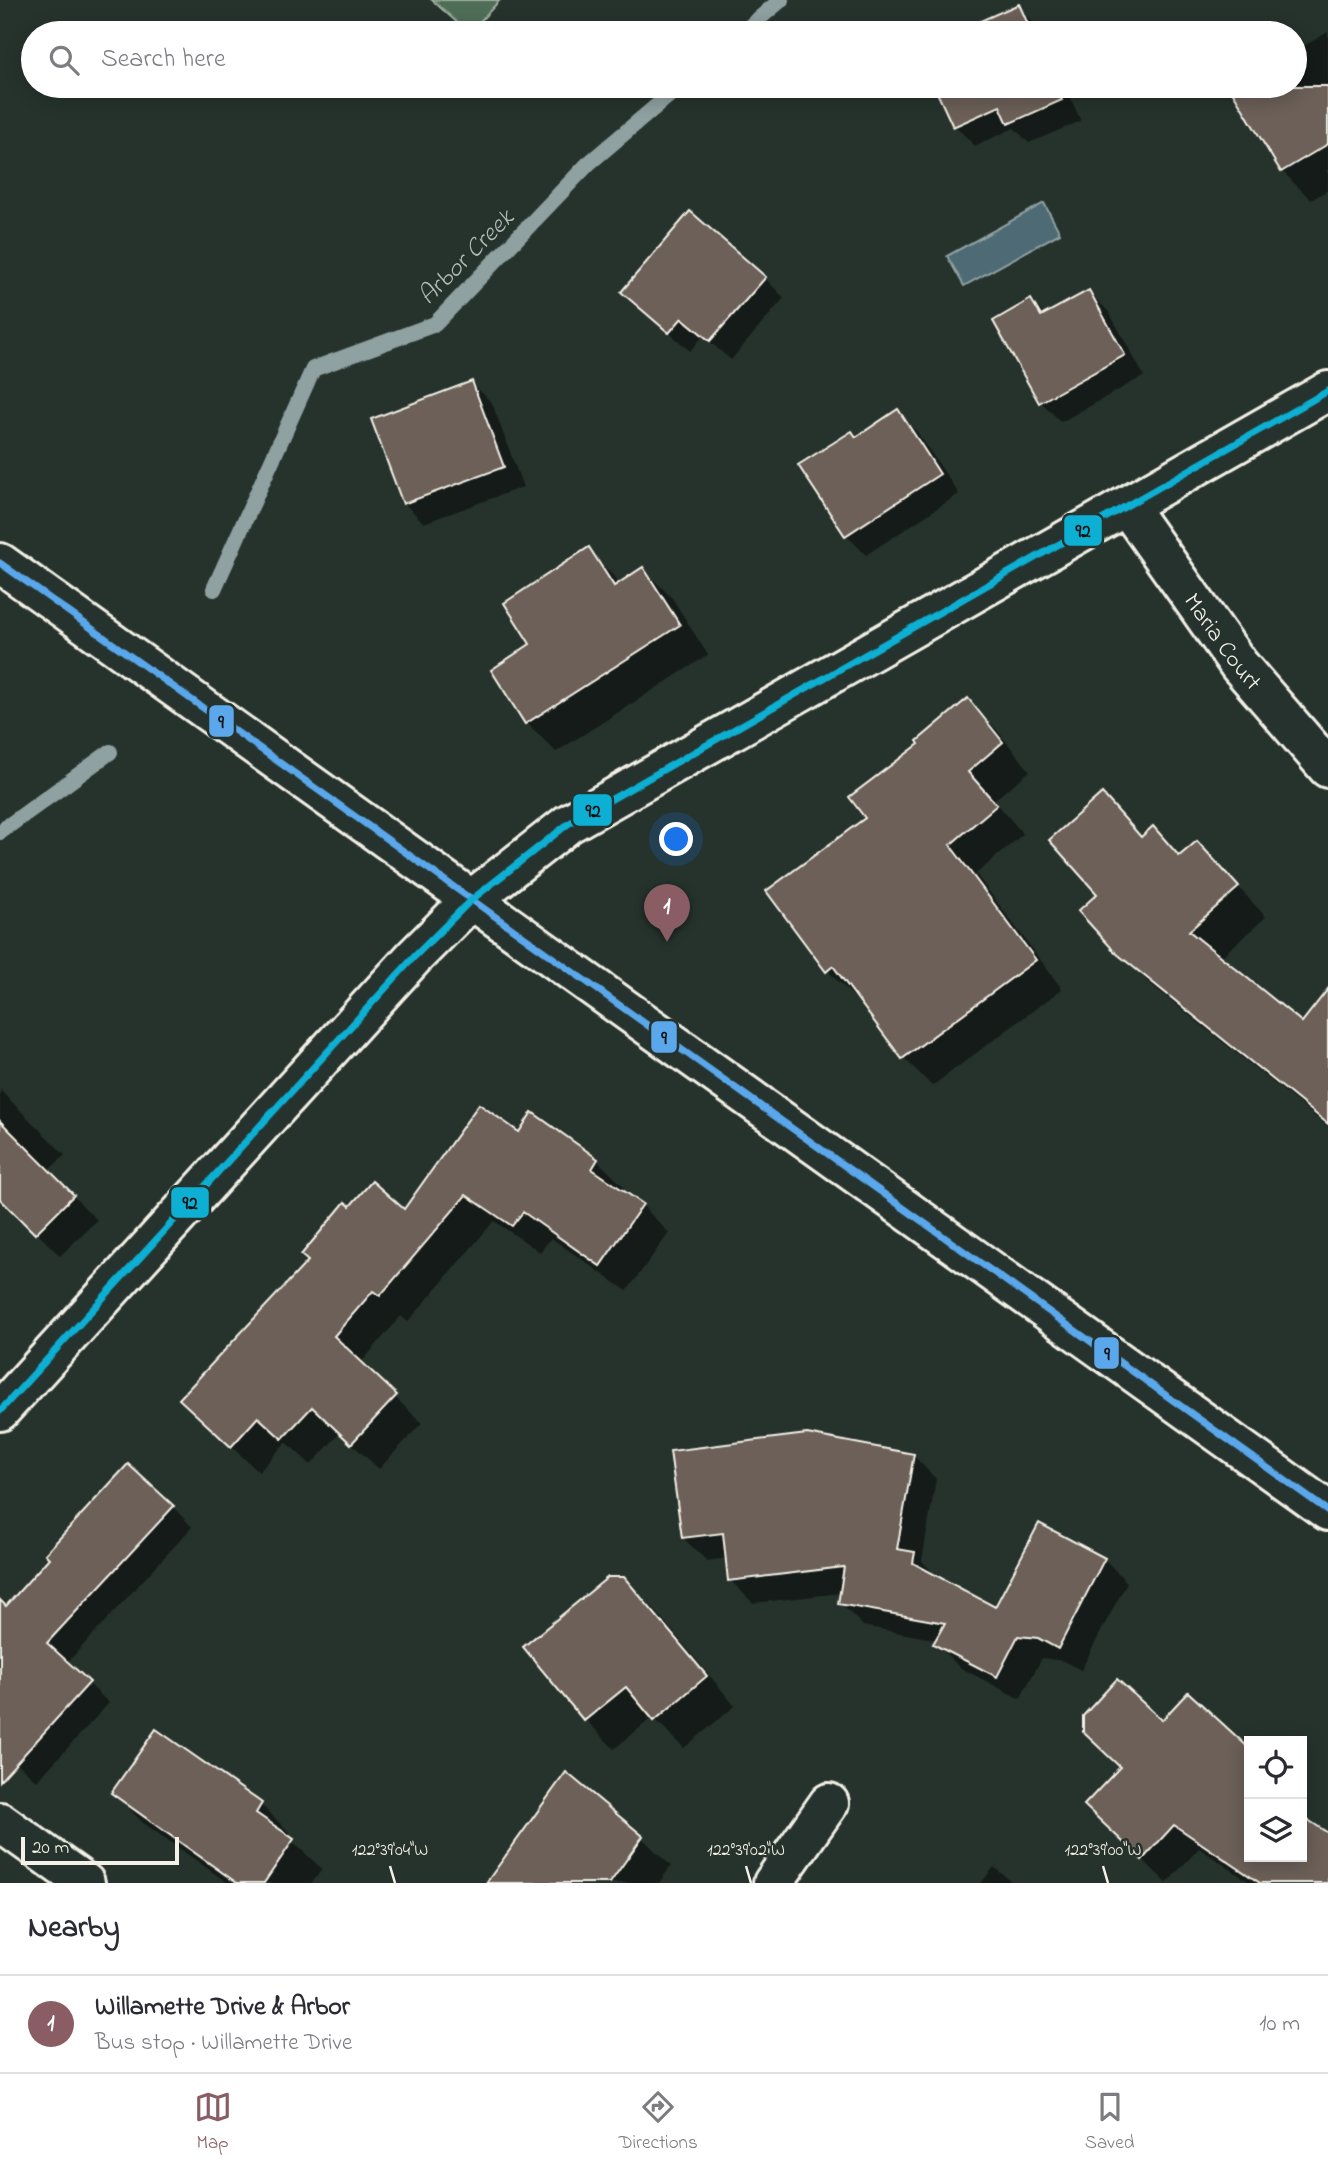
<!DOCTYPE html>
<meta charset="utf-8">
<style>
body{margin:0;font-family:"Indie Flower",sans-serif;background:#f7f7f7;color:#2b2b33}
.controls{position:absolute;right:21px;bottom:21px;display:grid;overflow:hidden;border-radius:0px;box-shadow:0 4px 18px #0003}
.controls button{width:63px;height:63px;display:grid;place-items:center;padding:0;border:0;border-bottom:2px solid #e1e1e2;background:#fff;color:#2b2b33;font:35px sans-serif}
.scale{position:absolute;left:21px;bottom:18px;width:158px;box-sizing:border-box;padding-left:7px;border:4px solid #f4f1e8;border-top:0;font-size:19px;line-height:24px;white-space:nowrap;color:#f4f1e8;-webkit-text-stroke:5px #26332d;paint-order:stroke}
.you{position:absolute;left:677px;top:840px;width:24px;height:24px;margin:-18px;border:5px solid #fff;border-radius:50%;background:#1a73e8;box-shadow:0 0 0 10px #1a73e833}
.badge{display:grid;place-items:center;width:46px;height:46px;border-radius:50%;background:#8a5d65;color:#fff;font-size:23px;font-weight:700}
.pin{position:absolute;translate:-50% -58px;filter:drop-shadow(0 2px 4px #0008)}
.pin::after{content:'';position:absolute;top:37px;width:24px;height:21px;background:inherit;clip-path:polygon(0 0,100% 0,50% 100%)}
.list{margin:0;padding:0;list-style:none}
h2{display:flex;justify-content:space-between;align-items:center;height:91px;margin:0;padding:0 28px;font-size:30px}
h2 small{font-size:23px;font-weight:400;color:#7c7c81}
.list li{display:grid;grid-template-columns:46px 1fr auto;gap:21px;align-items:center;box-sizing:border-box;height:98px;padding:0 28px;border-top:2px solid #e1e1e2}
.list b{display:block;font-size:26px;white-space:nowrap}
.list p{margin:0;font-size:23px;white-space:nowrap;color:#7c7c81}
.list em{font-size:23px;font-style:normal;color:#7c7c81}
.icon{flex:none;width:38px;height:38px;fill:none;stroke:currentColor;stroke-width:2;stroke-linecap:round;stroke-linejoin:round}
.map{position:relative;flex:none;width:1328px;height:1883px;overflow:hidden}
.search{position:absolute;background:#fff;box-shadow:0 4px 18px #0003;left:21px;right:21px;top:21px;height:77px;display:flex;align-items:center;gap:18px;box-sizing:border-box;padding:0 24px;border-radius:38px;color:#7c7c81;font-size:26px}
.sheet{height:189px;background:#fff}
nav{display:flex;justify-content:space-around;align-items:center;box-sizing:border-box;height:98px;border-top:2px solid #e1e1e2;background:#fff;font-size:19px;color:#7c7c81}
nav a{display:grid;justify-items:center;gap:4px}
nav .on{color:#8a5d65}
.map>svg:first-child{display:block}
</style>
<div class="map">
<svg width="1328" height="1883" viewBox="0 0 1328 1883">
<rect width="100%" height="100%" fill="#26332d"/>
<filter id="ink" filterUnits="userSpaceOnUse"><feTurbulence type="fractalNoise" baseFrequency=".0143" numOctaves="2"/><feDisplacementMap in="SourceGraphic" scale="14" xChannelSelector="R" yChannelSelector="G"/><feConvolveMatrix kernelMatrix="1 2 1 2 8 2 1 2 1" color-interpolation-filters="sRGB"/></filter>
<g filter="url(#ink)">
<path fill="#4f6e58" stroke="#a2b0a0" stroke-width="2" d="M 432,0 L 500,0 L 469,33 Z"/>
<path fill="#4e6b74" stroke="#90a1a2" stroke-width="2" d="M 1044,203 L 1060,233 L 964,286 L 947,256 Z"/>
<g fill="#0007">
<path d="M 1018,6 L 1042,33 L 958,33 Z"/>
<path d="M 1328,32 L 1328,190 L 1311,200 L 1282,171 L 1233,88 L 1295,86 L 1295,51 Z"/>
<path d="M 936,86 L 1065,86 L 1081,121 L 1029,143 L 1014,128 L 975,146 L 955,126 Z"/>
<path d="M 765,278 L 784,298 L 731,360 L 703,336 L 690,351 L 623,292 Z"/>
<path d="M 1089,292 L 1109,312 L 1144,376 L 1061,422 L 1041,402 L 995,322 L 1031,301 L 1046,316 Z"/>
<path d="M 472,383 L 492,403 L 523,487 L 424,523 L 404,503 Z"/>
<path d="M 897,412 L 917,432 L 959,494 L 866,555 L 846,535 L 857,438 Z"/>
<path d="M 589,550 L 621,584 L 643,569 L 672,598 L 708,655 L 556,752 L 527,723 L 493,670 L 532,644 Z"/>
<path d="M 968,701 L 996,729 L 1030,771 L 994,800 L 1023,834 L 976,874 L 1062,989 L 932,1086 L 904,1058 L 858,996 L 855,998 L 827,970 L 867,818 L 922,745 Z"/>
<path d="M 1102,796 L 1143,838 L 1153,828 L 1181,857 L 1197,843 L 1266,917 L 1220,958 L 1302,1024 L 1328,992 L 1328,1127 L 1148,982 L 1118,952 L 1100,894 Z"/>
<path d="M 0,1090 L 65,1155 L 48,1171 L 97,1220 L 60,1256 L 0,1196 Z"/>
<path d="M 519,1134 L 597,1160 L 624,1187 L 622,1191 L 642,1205 L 669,1233 L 627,1291 L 551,1238 L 540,1252 L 494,1221 L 408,1322 L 401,1316 L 360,1364 L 422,1423 L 379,1469 L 340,1433 L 311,1465 L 286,1442 L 259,1472 L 209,1426 L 310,1261 L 351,1209 L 405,1212 Z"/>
<path d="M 913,1455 L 936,1479 L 922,1561 L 937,1577 L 996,1609 L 1104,1559 L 1127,1582 L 1081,1670 L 1063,1661 L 1042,1658 L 1020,1699 L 959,1667 L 936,1643 L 938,1640 L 863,1626 L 840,1603 L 841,1593 L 753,1603 L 730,1580 L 727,1558 L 707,1561 L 683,1538 Z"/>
<path d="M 173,1507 L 192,1527 L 67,1663 L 109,1703 L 37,1781 L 0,1748 L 0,1615 Z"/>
<path d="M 623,1579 L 653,1608 L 735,1706 L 684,1748 L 653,1717 L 614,1749 L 586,1720 L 526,1647 Z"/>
<path d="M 1188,1694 L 1249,1751 L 1249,1857 L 1302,1857 L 1302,1818 L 1328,1835 L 1328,1883 L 1251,1883 L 1199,1848 L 1167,1883 L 1111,1830 L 1162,1723 Z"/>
<path d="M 156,1732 L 261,1805 L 290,1833 L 288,1837 L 322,1869 L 312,1883 L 228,1883 L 142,1822 L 114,1793 Z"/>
<path d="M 566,1774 L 642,1838 L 671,1866 L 659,1883 L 497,1883 Z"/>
<path d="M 994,1867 L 1013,1883 L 981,1883 Z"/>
</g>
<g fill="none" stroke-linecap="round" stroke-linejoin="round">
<g stroke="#90a1a2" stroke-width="16">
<path d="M 742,33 L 781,0"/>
<path d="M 214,589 L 313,369 L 435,324 L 588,164 L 680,86"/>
<path d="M 0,832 L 110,752"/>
</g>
</g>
<g fill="#6c6158" stroke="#f4f1e8" stroke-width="2">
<path d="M 1019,4 L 1032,33 L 953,33 Z"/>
<path d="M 934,86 L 1055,86 L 1062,100 L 1008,124 L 1000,106 L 953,127 Z"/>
<path d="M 1229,86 L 1328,86 L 1328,144 L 1281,172 Z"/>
<path d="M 690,211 L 766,277 L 710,341 L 682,318 L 669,333 L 621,292 Z"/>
<path d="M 1089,290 L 1125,355 L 1039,403 L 993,321 L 1031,299 L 1041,316 Z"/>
<path d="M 472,381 L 504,467 L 403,504 L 371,419 Z"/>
<path d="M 898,409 L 940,474 L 845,536 L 798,465 L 852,431 L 856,437 Z"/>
<path d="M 589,547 L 614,586 L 643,567 L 680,625 L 525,724 L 491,670 L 530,644 L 504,603 Z"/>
<path d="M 968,698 L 1003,742 L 968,772 L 997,805 L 950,845 L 1036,960 L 902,1059 L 833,966 L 826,972 L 766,891 L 865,818 L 849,797 L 919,744 L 917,741 Z"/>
<path d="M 1102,793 L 1141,837 L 1153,826 L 1179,856 L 1197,841 L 1239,887 L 1189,931 L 1302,1022 L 1328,989 L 1328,1124 L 1116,953 L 1078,911 L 1097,894 L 1049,840 Z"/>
<path d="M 479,1104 L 519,1132 L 532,1112 L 598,1159 L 592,1169 L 643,1204 L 600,1266 L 523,1212 L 512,1226 L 466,1195 L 380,1296 L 373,1291 L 334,1336 L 397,1395 L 351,1444 L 312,1407 L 282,1439 L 258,1417 L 231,1447 L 179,1399 L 308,1261 L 301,1255 L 345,1202 L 350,1206 L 372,1181 L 404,1209 Z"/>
<path d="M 0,1121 L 74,1195 L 35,1234 L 0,1199 Z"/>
<path d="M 807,1434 L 914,1454 L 897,1549 L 915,1552 L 913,1563 L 995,1607 L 1039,1523 L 1105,1558 L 1058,1649 L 1038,1638 L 1018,1636 L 997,1677 L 933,1644 L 945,1623 L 838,1604 L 844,1567 L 728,1581 L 723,1533 L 682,1538 L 670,1451 Z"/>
<path d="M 128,1464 L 174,1506 L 47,1643 L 90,1682 L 0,1781 L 0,1600 L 6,1606 L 49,1558 L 45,1554 Z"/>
<path d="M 608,1577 L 624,1577 L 707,1676 L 654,1721 L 626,1687 L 584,1721 L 523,1647 Z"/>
<path d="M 1117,1679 L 1162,1720 L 1188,1692 L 1249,1748 L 1249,1857 L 1302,1857 L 1302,1816 L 1328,1833 L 1328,1883 L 1260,1883 L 1174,1825 L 1142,1860 L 1084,1805 L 1120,1767 L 1083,1732 L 1083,1716 Z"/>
<path d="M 156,1729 L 262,1803 L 256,1813 L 294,1839 L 264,1883 L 237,1883 L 111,1793 Z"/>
<path d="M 566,1772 L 643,1836 L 610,1883 L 486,1883 Z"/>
</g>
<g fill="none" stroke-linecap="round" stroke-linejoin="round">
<defs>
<g id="minor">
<path id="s1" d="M 1127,506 L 1239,665 L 1328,768"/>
<path d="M 0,1411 L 414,957 L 470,901 L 568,824 L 1328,391"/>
<path d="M 0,1822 L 85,1883"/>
<path d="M 773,1883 L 829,1803"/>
</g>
<path id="major" d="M 0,563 L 1328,1511"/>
</defs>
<use href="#minor" stroke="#f4f1e8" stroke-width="44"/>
<use href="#major" stroke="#f4f1e8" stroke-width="44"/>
<use href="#minor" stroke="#26332d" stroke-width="38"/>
<use href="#major" stroke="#26332d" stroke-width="38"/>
<defs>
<path id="bus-1" d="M 0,563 L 1328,1511"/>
<path id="bus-2" d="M 0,1411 L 414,957 L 470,901 L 568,824 L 1328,391"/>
</defs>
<use href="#bus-1" stroke="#26332d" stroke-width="12"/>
<use href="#bus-2" stroke="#26332d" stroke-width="12"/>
<use href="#bus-1" stroke="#5aa8eb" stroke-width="7"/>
<use href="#bus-2" stroke="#0dafd3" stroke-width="7"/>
</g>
</g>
<path fill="none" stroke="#f4f1e8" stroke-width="2.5" d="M 390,1866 L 395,1883M 746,1866 L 751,1883M 1103,1866 L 1108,1883"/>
<g text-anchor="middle" stroke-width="5" stroke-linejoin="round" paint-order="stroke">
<g font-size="24" fill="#f4f1e8" stroke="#26332d">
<text dy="8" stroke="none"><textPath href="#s1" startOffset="166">Maria Court</textPath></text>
</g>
<g font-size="26" font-style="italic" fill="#b2bbba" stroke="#26332d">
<text transform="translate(465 256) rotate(-45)" y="9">Arbor Creek</text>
</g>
</g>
<g font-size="18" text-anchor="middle" fill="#f4f1e8" stroke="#26332d" stroke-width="5" stroke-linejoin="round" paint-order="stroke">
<text x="390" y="1855">122°39'04"W</text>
<text x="746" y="1855">122°39'02"W</text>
<text x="1103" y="1855">122°39'00"W</text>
</g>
<g stroke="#26332d" stroke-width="2.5">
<rect x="1063" y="514" width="40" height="33" rx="7" fill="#0dafd3"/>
<rect x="208" y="704" width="27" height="34" rx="7" fill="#5aa8eb"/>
<rect x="572" y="793" width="41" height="34" rx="7" fill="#0dafd3"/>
<rect x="650" y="1020" width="28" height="34" rx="7" fill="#5aa8eb"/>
<rect x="170" y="1186" width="40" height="33" rx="7" fill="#0dafd3"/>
<rect x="1093" y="1336" width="27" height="34" rx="7" fill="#5aa8eb"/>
</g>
<g font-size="19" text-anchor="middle" font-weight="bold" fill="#111">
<text x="1083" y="537">92</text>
<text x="221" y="728">9</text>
<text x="593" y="817">92</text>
<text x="664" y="1044">9</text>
<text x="190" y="1209">92</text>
<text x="1107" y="1360">9</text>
</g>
</svg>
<div class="controls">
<button><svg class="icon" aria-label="locate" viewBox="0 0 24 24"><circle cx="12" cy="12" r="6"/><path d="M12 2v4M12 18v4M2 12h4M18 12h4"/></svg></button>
<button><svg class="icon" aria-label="layers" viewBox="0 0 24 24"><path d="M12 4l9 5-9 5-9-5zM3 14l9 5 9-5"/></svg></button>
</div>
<div class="scale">20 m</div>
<div class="you"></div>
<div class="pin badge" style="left:667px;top:942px">1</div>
<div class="search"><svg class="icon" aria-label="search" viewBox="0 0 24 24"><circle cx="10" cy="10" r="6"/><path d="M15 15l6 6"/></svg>Search here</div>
</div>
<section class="sheet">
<h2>Nearby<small></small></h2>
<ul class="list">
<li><span class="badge">1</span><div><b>Willamette Drive &amp; Arbor</b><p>Bus stop · Willamette Drive</p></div><em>10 m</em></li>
</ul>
</section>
<nav>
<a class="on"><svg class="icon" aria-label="map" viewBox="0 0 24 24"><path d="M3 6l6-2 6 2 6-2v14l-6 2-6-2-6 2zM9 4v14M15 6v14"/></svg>Map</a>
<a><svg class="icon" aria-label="directions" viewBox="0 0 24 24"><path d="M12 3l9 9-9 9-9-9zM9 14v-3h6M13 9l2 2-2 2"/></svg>Directions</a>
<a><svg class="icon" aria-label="saved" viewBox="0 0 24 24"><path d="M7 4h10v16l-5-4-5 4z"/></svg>Saved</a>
</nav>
